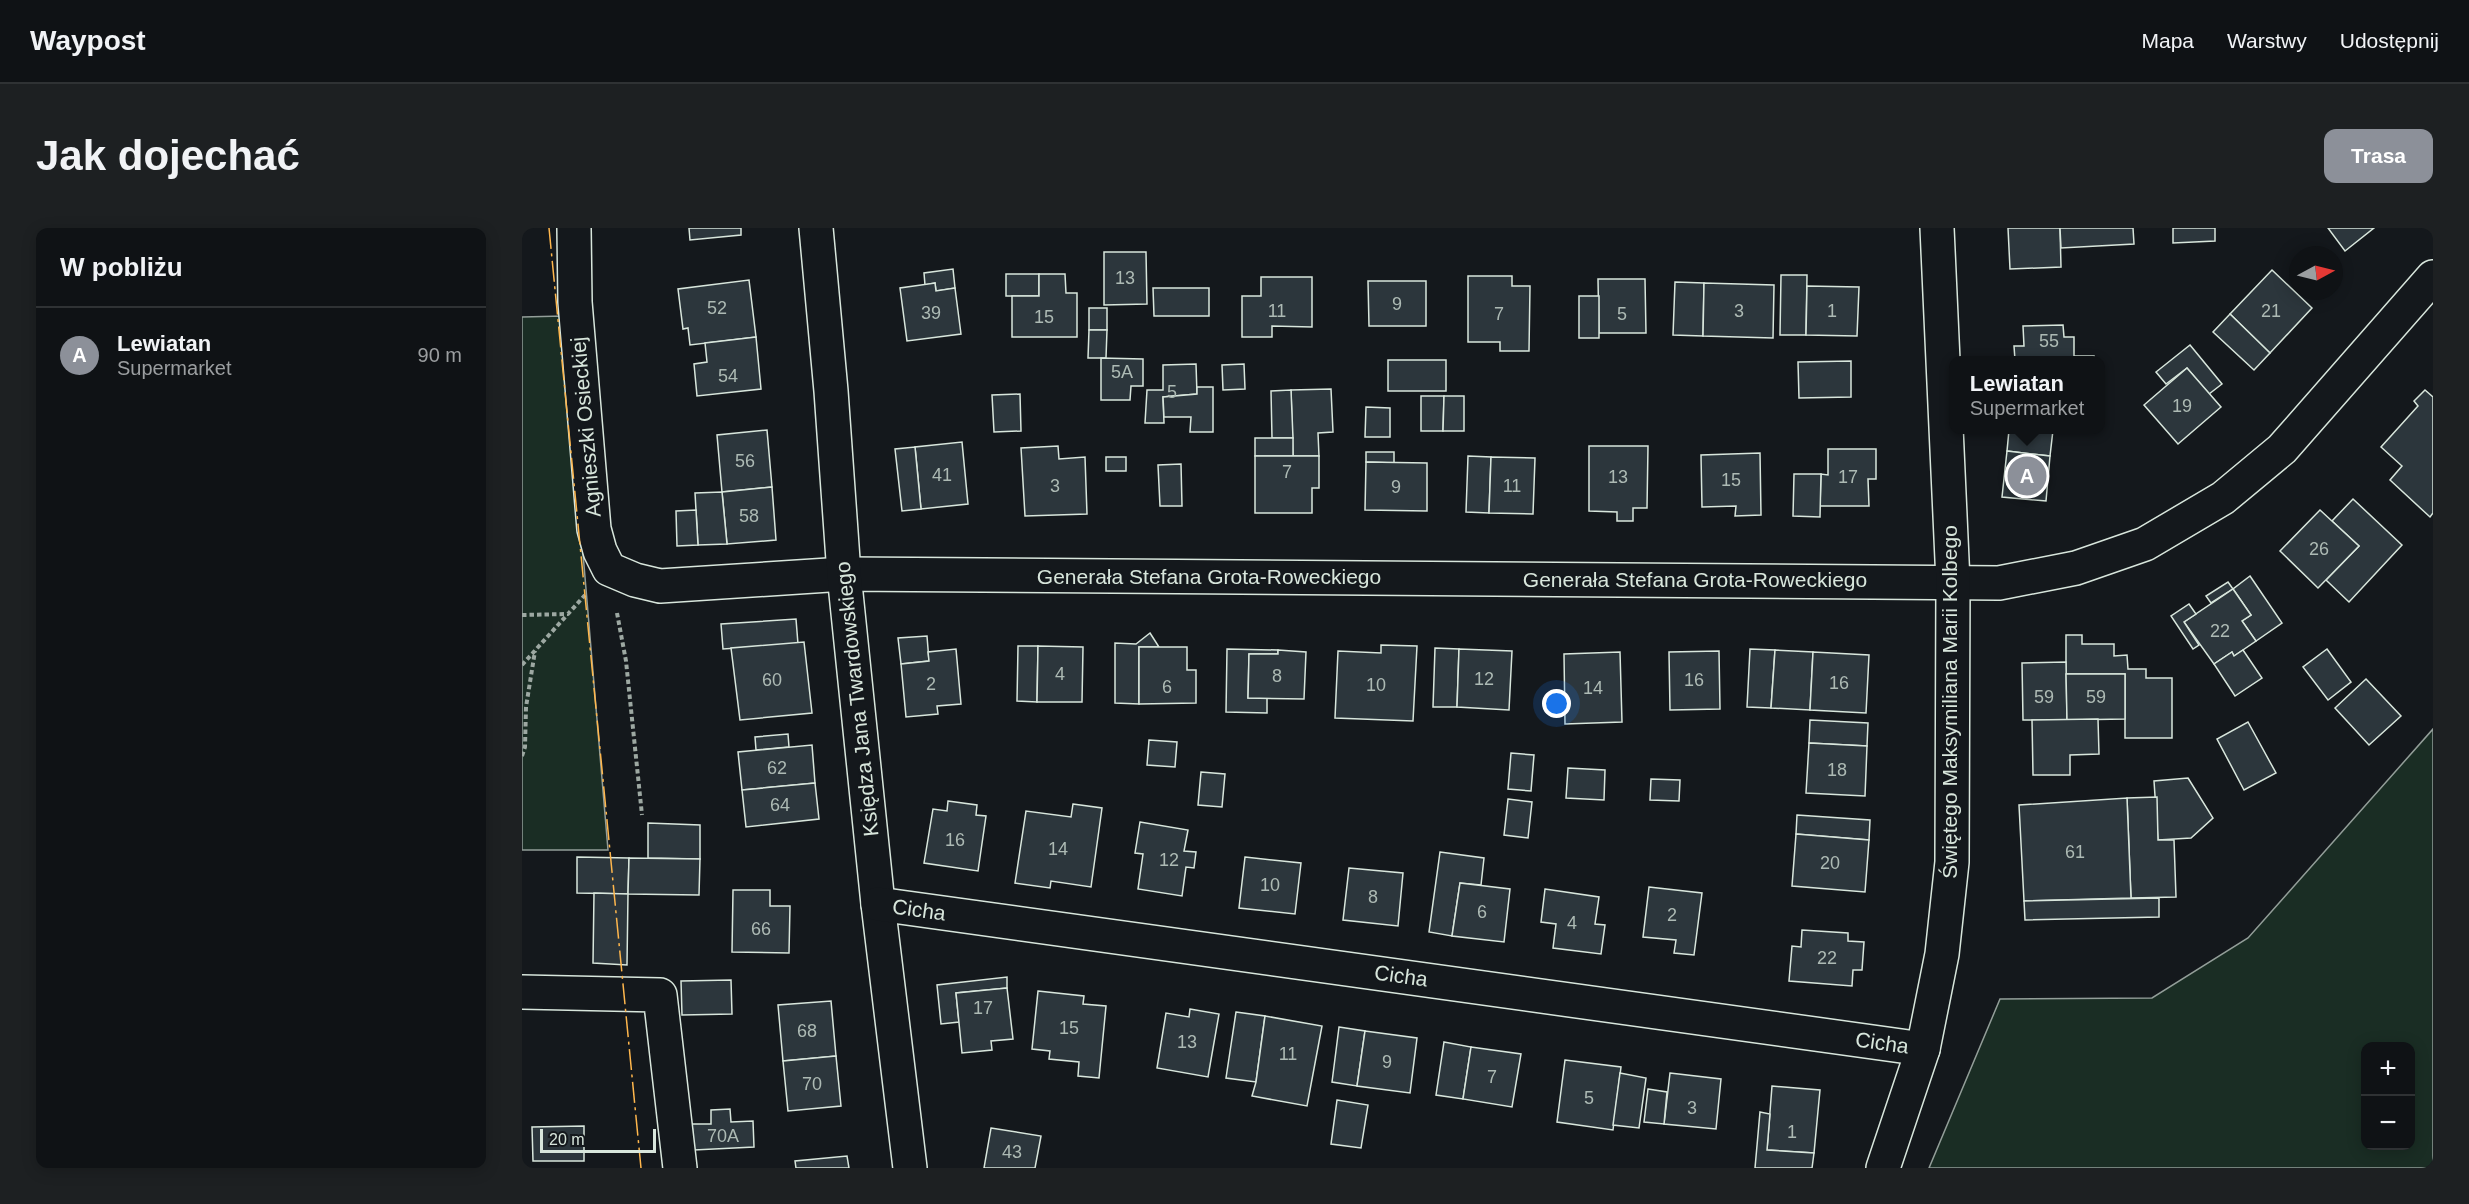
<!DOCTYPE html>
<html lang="pl">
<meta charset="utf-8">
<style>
body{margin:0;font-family:Helvetica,sans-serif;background:#1d2022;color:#f1f3f6}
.controls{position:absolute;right:18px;bottom:18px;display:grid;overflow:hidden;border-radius:12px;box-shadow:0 3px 15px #0003}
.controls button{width:54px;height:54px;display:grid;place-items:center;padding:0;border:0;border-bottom:2px solid #2f3234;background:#0f1215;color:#f1f3f6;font:30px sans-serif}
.compass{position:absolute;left:1767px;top:18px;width:54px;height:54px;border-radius:50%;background:#0f1215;box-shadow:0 3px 15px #0003;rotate:83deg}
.scale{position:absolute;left:18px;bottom:15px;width:116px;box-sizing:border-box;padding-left:6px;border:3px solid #d8e6dc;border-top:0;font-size:16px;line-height:21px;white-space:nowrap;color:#d8e6dc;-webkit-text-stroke:4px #14181c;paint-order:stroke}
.you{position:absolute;left:1035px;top:476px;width:21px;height:21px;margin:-15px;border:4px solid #fff;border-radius:50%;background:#1a73e8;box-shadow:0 0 0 9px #1a73e833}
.badge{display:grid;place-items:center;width:39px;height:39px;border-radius:50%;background:#8c9099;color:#fff;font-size:20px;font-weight:700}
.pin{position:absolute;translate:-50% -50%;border:3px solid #fff;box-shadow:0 2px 6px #0006}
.popup{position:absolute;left:1427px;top:128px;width:156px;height:78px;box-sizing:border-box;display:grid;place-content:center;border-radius:12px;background:#0f1215;filter:drop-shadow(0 2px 4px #0005);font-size:20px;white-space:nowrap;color:#9b9ea0}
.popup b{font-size:22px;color:#f1f3f6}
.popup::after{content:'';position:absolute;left:50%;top:100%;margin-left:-12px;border:12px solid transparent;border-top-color:#0f1215}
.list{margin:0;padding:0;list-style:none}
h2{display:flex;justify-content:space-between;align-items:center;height:78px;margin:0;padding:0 24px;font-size:26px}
h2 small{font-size:20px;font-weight:400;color:#9b9ea0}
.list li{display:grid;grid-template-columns:39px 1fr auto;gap:18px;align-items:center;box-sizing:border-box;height:96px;padding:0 24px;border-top:2px solid #2f3234}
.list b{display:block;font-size:22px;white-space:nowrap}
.list p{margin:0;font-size:20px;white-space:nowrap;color:#9b9ea0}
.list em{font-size:20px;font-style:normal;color:#9b9ea0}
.map{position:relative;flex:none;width:1911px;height:940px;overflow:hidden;border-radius:12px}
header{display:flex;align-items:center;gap:36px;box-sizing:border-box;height:84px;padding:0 30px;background:#0f1215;border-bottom:2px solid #2f3234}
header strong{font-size:28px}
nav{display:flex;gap:33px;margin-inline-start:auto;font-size:21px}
.intro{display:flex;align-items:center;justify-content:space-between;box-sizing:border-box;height:144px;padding:0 36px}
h1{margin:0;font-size:42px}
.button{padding:15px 27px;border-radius:12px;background:#8c9099;color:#fff;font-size:21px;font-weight:700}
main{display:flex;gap:36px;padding:0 36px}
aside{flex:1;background:#0f1215;border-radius:12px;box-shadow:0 3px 15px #0003}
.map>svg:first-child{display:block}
</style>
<header>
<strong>Waypost</strong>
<nav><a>Mapa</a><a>Warstwy</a><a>Udostępnij</a></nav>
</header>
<div class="intro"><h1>Jak dojechać</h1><a class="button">Trasa</a></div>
<main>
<aside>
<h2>W pobliżu<small></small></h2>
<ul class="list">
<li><span class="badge">A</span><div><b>Lewiatan</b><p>Supermarket</p></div><em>90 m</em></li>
</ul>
</aside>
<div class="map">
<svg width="1911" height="940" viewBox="0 0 1911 940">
<rect width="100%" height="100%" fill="#14181c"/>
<g fill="#1a2d24" stroke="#939e99" stroke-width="1.5" fill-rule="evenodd">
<path d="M 41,88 L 86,622 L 0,622 L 0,89 Z"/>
<path d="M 1911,501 L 1911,940 L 1407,940 L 1478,771 L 1630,770 L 1726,710 ZM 1888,818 L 1888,918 L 1844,918 L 1844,818 Z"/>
</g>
<g fill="#2c363c" stroke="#d8e6dc" stroke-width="1.5">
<path d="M 167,0 L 219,0 L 219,7 L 168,12 Z"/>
<path d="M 1486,0 L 1538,0 L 1539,39 L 1488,41 Z"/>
<path d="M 1538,0 L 1611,0 L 1612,16 L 1539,20 Z"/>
<path d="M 1651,0 L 1693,0 L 1693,13 L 1651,15 Z"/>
<path d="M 1806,0 L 1852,0 L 1823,23 Z"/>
<path d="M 582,24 L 624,24 L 625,76 L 582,77 Z"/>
<path d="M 431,41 L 433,60 L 414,63 L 413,55 L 403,57 L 402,45 Z"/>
<path d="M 1750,42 L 1790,80 L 1748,125 L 1708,86 Z"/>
<rect x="484" y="46" width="33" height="22"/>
<path d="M 517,46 L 543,46 L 544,65 L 555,65 L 555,109 L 490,109 L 490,68 L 517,68 Z"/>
<path d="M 1259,47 L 1285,47 L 1284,107 L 1258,107 Z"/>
<path d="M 946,48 L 990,48 L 990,58 L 1008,58 L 1007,123 L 978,123 L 978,114 L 946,114 Z"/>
<path d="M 739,49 L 790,49 L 790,99 L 750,98 L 750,109 L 720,109 L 720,68 L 739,68 Z"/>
<path d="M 1076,51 L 1123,51 L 1124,105 L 1077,105 Z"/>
<path d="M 227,52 L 234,109 L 168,117 L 166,100 L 161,101 L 156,61 Z"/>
<path d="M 846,53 L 904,53 L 904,98 L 847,98 Z"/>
<path d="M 1153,54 L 1182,55 L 1181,108 L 1151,107 Z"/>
<path d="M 413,55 L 414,63 L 433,60 L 439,106 L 385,113 L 378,60 Z"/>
<path d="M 1182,55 L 1252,57 L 1251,110 L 1181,108 Z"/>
<path d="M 1285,58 L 1337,59 L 1335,108 L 1284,107 Z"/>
<path d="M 631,60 L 687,60 L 687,88 L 632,88 Z"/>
<rect x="1057" y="68" width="20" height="42"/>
<rect x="567" y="80" width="18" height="22"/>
<path d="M 1708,86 L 1748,125 L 1732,142 L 1691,104 Z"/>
<path d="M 1541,97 L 1542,109 L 1552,109 L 1552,128 L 1572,128 L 1572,132 L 1493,132 L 1492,118 L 1502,118 L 1501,98 Z"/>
<path d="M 567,102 L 585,102 L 584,130 L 566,130 Z"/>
<path d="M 234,109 L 239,161 L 175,168 L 172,136 L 185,134 L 183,115 Z"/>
<path d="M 1668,117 L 1700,156 L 1687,166 L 1665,140 L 1644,156 L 1634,144 Z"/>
<path d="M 579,130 L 621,131 L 621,158 L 609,158 L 608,172 L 579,172 Z"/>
<rect x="866" y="132" width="58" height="31"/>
<path d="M 1329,133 L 1329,169 L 1277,170 L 1276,134 Z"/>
<path d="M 674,136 L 675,166 L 641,169 L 642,195 L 623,195 L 625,162 L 641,162 L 641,137 Z"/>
<path d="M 722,136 L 723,161 L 701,162 L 700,137 Z"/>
<path d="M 1665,140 L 1699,179 L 1656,216 L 1622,177 Z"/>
<path d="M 675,159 L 691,159 L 691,204 L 668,204 L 669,189 L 642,189 L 641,169 L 675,166 Z"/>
<path d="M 809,161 L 811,204 L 796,205 L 797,228 L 771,228 L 769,162 Z"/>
<path d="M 769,162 L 771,210 L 750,210 L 749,163 Z"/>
<path d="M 1903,162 L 1911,169 L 1911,285 L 1908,289 L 1868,252 L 1880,238 L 1859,219 L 1896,178 L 1892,173 Z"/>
<path d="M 498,166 L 499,203 L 472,204 L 470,167 Z"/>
<path d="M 899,168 L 922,168 L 921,203 L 899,203 Z"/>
<path d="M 922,168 L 942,168 L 942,203 L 921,203 Z"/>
<path d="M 844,179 L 868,180 L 868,209 L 843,209 Z"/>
<path d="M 245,202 L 250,259 L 200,264 L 195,207 Z"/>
<path d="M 1487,202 L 1531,202 L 1528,228 L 1485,223 Z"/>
<rect x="733" y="210" width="38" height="18"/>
<path d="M 440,214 L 446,276 L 399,281 L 393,219 Z"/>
<path d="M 536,218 L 537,231 L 563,229 L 565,286 L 503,288 L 499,220 Z"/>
<path d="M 1067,218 L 1126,218 L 1125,280 L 1111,280 L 1111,293 L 1095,293 L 1095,284 L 1067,283 Z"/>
<path d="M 393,219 L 399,281 L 380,283 L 373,221 Z"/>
<path d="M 1306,221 L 1354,221 L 1354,251 L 1346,251 L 1347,278 L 1298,278 L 1299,246 L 1306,247 Z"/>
<path d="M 1485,223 L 1528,228 L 1524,273 L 1480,269 Z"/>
<path d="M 844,224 L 872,224 L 872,235 L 844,234 Z"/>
<path d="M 1238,225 L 1239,287 L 1213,288 L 1214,278 L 1180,279 L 1179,227 Z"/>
<path d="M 733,228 L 797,228 L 797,260 L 790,260 L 790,285 L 733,285 Z"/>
<path d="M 946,228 L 969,229 L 967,285 L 944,284 Z"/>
<rect x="584" y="229" width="20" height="14"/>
<path d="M 969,229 L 1013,230 L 1011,286 L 967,285 Z"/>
<path d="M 844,234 L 905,235 L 905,283 L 843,282 Z"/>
<path d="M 659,236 L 660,278 L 638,278 L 636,237 Z"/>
<path d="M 1272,246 L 1299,246 L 1298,289 L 1271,288 Z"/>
<path d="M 250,259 L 254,312 L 205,316 L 200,264 Z"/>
<path d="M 200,264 L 205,316 L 176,317 L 173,265 Z"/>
<path d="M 1831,271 L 1880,317 L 1827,374 L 1804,352 L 1837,318 L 1810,293 Z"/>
<path d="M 174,282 L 176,317 L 155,318 L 154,283 Z"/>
<path d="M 1798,282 L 1837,318 L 1796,360 L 1758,323 Z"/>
<path d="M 1728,348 L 1760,395 L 1734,413 L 1720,393 L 1729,387 L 1711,361 Z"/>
<path d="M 1706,354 L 1711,361 L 1689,375 L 1684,368 Z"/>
<path d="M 1711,361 L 1729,387 L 1720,393 L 1734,413 L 1712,428 L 1710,424 L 1692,436 L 1662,394 Z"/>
<path d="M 1667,376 L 1674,386 L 1662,394 L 1677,417 L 1671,421 L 1649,388 Z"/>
<path d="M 274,391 L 276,416 L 201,421 L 199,396 Z"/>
<path d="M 628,405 L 637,419 L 617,419 L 617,476 L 593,475 L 593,415 L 614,416 Z"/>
<path d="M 1544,407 L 1560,407 L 1560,416 L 1592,416 L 1592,428 L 1605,427 L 1606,441 L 1624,441 L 1624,450 L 1650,450 L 1650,510 L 1603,510 L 1603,446 L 1544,446 Z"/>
<path d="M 405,408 L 407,433 L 379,436 L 376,410 Z"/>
<path d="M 282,414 L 290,485 L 218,492 L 209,420 Z"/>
<path d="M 859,417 L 895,418 L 891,493 L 813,490 L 816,423 L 859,425 Z"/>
<path d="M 496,418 L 516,418 L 515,474 L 495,473 Z"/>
<path d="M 516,418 L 561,419 L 560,474 L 515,474 Z"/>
<path d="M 617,419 L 665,419 L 665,442 L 674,442 L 674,475 L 617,476 Z"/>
<path d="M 913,420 L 937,421 L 935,479 L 911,479 Z"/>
<path d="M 434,421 L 439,476 L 415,478 L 416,486 L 384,489 L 379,436 L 407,433 L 406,424 Z"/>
<path d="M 705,421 L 756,422 L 756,426 L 727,426 L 726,470 L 745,470 L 745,485 L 704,484 Z"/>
<path d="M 937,421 L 990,423 L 987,482 L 935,479 Z"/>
<path d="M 1228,421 L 1253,422 L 1249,480 L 1225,479 Z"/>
<path d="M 1805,421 L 1829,454 L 1806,472 L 1781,439 Z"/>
<path d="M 756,422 L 784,424 L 782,471 L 726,470 L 727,426 L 756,426 Z"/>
<path d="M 1253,422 L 1291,424 L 1288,482 L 1249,480 Z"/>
<path d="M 1721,422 L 1740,450 L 1713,468 L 1692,436 L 1710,424 L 1712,428 Z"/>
<path d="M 1197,423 L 1198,481 L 1148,482 L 1147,424 Z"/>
<path d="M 1098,424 L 1100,494 L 1043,496 L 1042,426 Z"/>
<path d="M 1291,424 L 1347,427 L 1344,485 L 1288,482 Z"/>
<path d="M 1544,434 L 1545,492 L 1501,492 L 1500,435 Z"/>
<path d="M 1544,446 L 1603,446 L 1603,491 L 1545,492 Z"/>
<path d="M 1844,451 L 1879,488 L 1847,517 L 1813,480 Z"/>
<path d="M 1576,491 L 1577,526 L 1548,527 L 1548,547 L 1511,547 L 1510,492 Z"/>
<path d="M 1288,492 L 1346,495 L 1345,518 L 1287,515 Z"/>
<path d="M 1726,494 L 1754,545 L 1722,562 L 1695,511 Z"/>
<path d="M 266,506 L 267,519 L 234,522 L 233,509 Z"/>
<path d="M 627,512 L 655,514 L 653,539 L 625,537 Z"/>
<path d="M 1287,515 L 1345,518 L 1343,568 L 1284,565 Z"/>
<path d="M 290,517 L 293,555 L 220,562 L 216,524 Z"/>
<path d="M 989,525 L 1012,527 L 1009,563 L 986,561 Z"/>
<path d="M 1046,540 L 1083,542 L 1082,572 L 1044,570 Z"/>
<path d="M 679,544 L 703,546 L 700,579 L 676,577 Z"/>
<path d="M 1666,550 L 1691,590 L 1669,610 L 1636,612 L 1632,553 Z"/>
<path d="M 1129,551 L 1158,552 L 1157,573 L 1128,572 Z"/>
<path d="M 293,555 L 297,591 L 224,599 L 220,562 Z"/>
<path d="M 1635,569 L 1636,612 L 1652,612 L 1654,669 L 1609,670 L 1605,570 Z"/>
<path d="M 1605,570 L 1609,670 L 1502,673 L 1497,577 Z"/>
<path d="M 986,571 L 1010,574 L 1006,610 L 982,607 Z"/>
<path d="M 426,573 L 455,577 L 454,587 L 464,588 L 456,643 L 402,635 L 411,581 L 425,583 Z"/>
<path d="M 551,576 L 580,580 L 569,659 L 529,653 L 528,660 L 493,655 L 504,583 L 549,589 Z"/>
<path d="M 1275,587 L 1348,592 L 1347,612 L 1274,606 Z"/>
<path d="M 618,594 L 666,602 L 662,623 L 674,624 L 672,640 L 664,639 L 660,668 L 616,661 L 621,626 L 613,625 Z"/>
<path d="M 126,595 L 178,597 L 178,631 L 126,630 Z"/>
<path d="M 1274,606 L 1347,612 L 1343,664 L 1270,658 Z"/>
<path d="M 918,624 L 962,630 L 959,657 L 938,655 L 930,708 L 907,704 Z"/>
<path d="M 55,629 L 107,630 L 106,666 L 55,665 Z"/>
<path d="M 723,629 L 779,635 L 773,686 L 717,680 Z"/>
<path d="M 107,630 L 178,631 L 177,667 L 106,666 Z"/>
<path d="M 827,640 L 881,645 L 876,698 L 821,692 Z"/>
<path d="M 938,655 L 988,661 L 982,714 L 930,708 Z"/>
<path d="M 1127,659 L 1180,665 L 1172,727 L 1152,725 L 1154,712 L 1121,709 Z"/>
<path d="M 1023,661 L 1077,669 L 1073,696 L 1083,697 L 1079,726 L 1031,720 L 1034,696 L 1019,694 Z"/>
<path d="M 211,662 L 248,662 L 248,678 L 268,678 L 267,725 L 210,724 Z"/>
<path d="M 72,665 L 106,666 L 105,737 L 71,735 Z"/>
<path d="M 1637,670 L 1637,689 L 1503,692 L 1502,673 Z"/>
<path d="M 1280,702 L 1326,705 L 1326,713 L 1342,714 L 1340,742 L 1331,742 L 1330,758 L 1267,753 L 1270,718 L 1279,719 Z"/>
<path d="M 485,749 L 485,760 L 434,765 L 437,794 L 419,796 L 415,757 Z"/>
<path d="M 209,752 L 210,786 L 160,787 L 159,753 Z"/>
<path d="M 485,760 L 491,811 L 469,813 L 470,822 L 440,825 L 434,765 Z"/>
<path d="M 516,763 L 562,768 L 561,776 L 584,778 L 577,850 L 556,848 L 557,834 L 527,831 L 528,823 L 510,821 Z"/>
<path d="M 309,773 L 314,828 L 261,833 L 256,777 Z"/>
<path d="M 668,781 L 697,786 L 686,849 L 635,840 L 644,785 L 667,789 Z"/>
<path d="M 714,784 L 743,788 L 734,854 L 704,850 Z"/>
<path d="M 743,788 L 800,798 L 785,878 L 730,868 L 734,854 Z"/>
<path d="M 817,799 L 843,803 L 835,858 L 810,854 Z"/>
<path d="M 843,803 L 895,810 L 888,865 L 835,858 Z"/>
<path d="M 922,814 L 949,819 L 941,871 L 914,867 Z"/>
<path d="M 949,819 L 999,826 L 990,879 L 941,871 Z"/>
<path d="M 314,828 L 319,878 L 266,883 L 261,833 Z"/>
<path d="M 1043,832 L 1099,839 L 1091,902 L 1035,894 Z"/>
<path d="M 1098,845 L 1124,850 L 1117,900 L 1091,897 Z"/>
<path d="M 1148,845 L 1199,851 L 1194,901 L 1142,896 Z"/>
<path d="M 1250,858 L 1298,862 L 1292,925 L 1245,922 Z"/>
<path d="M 1126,861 L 1145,864 L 1142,896 L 1122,894 Z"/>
<path d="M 815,872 L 846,877 L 839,920 L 809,916 Z"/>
<path d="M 208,881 L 209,894 L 231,893 L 232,919 L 172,922 L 170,896 L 189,896 L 189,882 Z"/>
<path d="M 1238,884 L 1248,886 L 1245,922 L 1292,925 L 1290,940 L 1233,940 Z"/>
<path d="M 62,898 L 62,933 L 11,933 L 10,899 Z"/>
<path d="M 469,900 L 519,908 L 513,940 L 462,940 Z"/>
<path d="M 325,928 L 327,940 L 274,940 L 273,933 Z"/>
</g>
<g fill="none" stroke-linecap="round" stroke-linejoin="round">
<defs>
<g id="minor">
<path d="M 52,0 L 53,74 L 72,301 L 78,323 L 87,341 L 113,352 L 138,358 L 322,346 L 1477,355 L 1554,340 L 1623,316 L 1701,270 L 1760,221 L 1911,49"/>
<path d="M 294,0 L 309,163 L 322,346 L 356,676 L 388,940"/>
<path d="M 356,676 L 1401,821"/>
<path d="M 0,764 L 138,767 L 158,940"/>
</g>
<path id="tertiary" d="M 1361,940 L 1401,821 L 1420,726 L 1430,634 L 1431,354 L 1415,0"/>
</defs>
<use href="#minor" stroke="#d8e6dc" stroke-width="36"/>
<use href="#tertiary" stroke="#d8e6dc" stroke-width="36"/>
<g stroke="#9da8a2" stroke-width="4" stroke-dasharray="4.5 3" stroke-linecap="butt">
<path d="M 95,385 L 104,433 L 120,587"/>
<path d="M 0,387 L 46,386 L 63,367"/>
<path d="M 0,437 L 45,387"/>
<path d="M 0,528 L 3,519 L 4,479 L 13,423"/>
</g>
<use href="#minor" stroke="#14181c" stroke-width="33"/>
<use href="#tertiary" stroke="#14181c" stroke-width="33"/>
<path stroke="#ffb74d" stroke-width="1.5" stroke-dasharray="21 4.5 3 4.5" stroke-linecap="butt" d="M 27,0 L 119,940"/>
</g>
<g text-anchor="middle" stroke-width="4.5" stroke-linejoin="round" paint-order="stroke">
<g font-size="18" fill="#adbab4">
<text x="603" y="56">13</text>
<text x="875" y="82">9</text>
<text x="195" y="86">52</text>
<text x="755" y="89">11</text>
<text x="1217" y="89">3</text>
<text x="1310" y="89">1</text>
<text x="1749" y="89">21</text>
<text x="409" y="91">39</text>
<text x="977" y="92">7</text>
<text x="1100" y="92">5</text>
<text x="522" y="95">15</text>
<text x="1527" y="119">55</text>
<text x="600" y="150">5A</text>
<text x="206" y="154">54</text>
<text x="650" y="170">5</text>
<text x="1660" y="184">19</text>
<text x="223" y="239">56</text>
<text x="765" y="250">7</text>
<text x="420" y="253">41</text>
<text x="1096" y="255">13</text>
<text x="1326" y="255">17</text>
<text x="1209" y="258">15</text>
<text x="533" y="264">3</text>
<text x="990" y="264">11</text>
<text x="874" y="265">9</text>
<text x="227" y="294">58</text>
<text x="1797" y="327">26</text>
<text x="1698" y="409">22</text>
<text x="538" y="452">4</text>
<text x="755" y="454">8</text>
<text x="962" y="457">12</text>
<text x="250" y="458">60</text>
<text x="1172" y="458">16</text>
<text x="1317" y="461">16</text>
<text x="409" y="462">2</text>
<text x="854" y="463">10</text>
<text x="645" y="465">6</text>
<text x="1071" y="466">14</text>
<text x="1522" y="475">59</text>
<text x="1574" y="475">59</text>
<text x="255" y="546">62</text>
<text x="1315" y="548">18</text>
<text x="258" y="583">64</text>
<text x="433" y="618">16</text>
<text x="536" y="627">14</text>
<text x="1553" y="630">61</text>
<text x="647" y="638">12</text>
<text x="1308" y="641">20</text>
<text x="748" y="663">10</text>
<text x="851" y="675">8</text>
<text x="960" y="690">6</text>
<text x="1150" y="693">2</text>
<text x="1050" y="701">4</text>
<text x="239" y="707">66</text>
<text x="1305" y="736">22</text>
<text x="461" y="786">17</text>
<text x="547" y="806">15</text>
<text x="285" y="809">68</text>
<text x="665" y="820">13</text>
<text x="766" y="832">11</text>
<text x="865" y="840">9</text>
<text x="970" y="855">7</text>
<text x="290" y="862">70</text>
<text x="1067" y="876">5</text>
<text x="1170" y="886">3</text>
<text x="1270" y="910">1</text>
<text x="201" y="914">70A</text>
<text x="490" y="930">43</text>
</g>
<g font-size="21" fill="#d8e6dc" stroke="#14181c">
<text transform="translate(64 199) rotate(-95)" y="7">Agnieszki Osieckiej</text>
<text x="687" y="356">Generała Stefana Grota-Roweckiego</text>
<text x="1173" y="359">Generała Stefana Grota-Roweckiego</text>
<text transform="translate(335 471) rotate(-96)" y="7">Księdza Jana Twardowskiego</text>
<text transform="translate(1428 474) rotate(-90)" y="7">Świętego Maksymiliana Marii Kolbego</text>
<text transform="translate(397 682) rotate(8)" y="7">Cicha</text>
<text transform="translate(879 748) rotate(8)" y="7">Cicha</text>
<text transform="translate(1360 815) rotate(8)" y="7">Cicha</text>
</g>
</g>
</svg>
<div class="controls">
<button>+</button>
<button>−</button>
</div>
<svg class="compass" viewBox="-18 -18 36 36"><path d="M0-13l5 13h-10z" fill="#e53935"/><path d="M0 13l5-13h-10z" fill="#9b9ea0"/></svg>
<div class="scale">20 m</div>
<div class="you"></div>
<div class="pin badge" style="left:1505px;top:248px">A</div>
<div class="popup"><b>Lewiatan</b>Supermarket</div>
</div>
</main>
